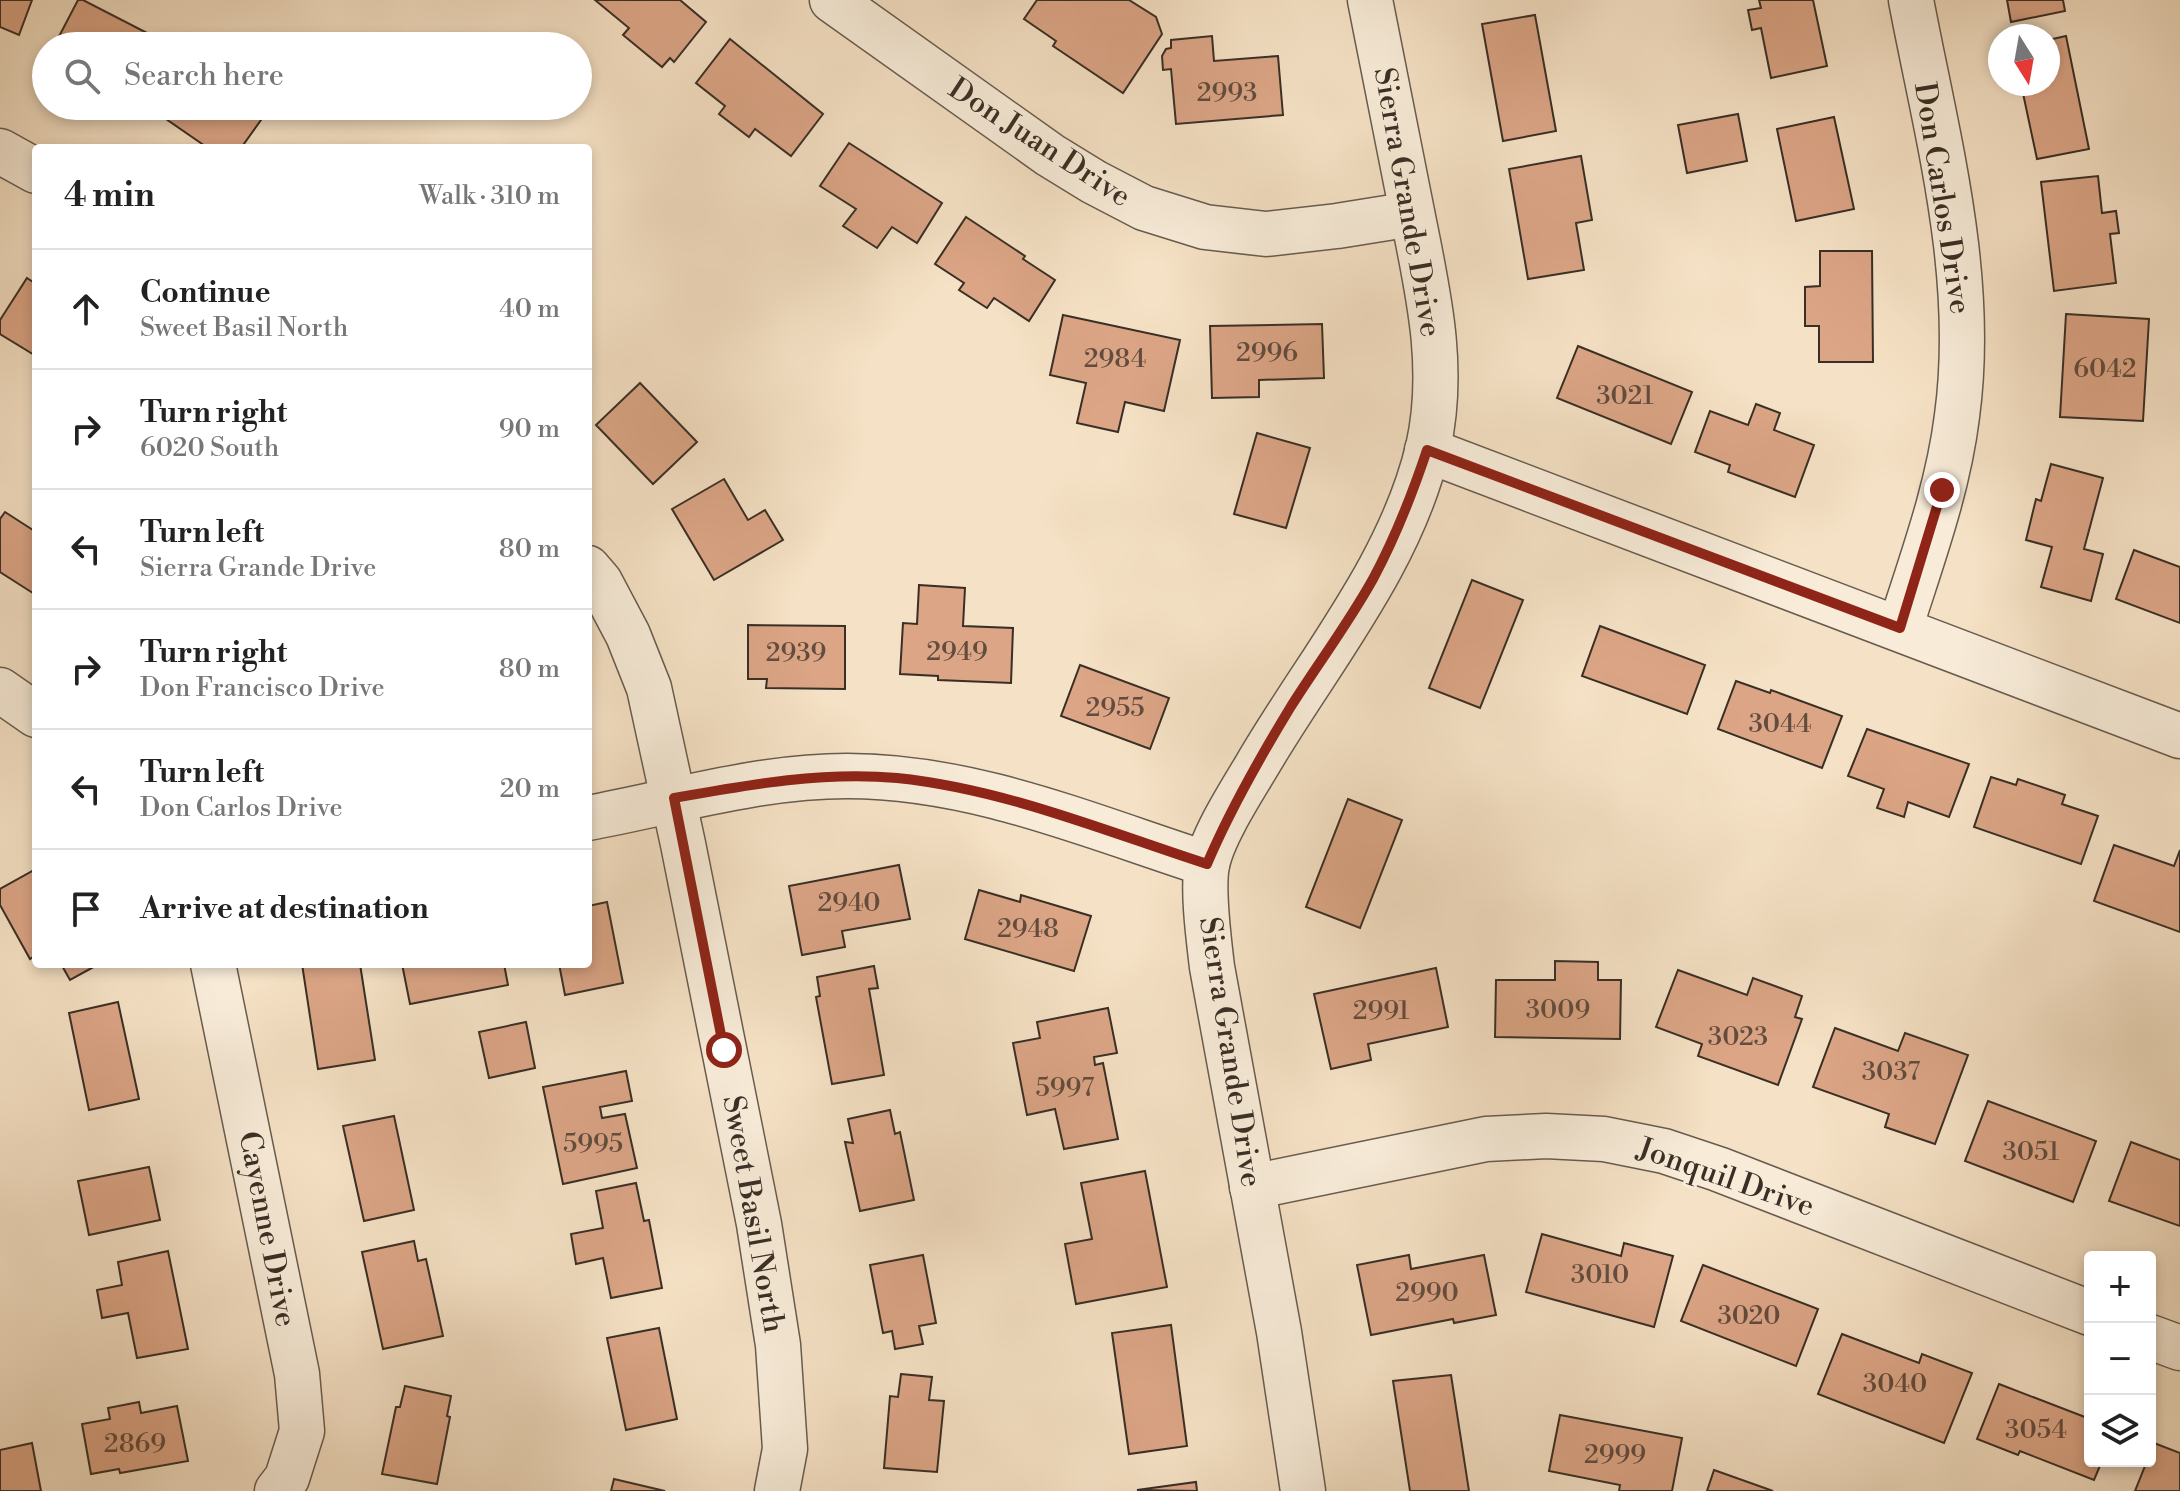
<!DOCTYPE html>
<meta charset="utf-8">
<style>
body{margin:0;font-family:"Libre Bodoni",serif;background:#f2f2f2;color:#222}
.controls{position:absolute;right:24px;bottom:24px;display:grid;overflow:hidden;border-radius:8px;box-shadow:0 4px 12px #0003}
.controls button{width:72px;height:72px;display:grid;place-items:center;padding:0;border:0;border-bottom:2px solid #e0e0e0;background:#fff;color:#222;font:40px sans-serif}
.compass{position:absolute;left:1988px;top:24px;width:72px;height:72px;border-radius:50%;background:#fff;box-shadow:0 4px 12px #0003;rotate:169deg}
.stop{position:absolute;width:24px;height:24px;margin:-18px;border:6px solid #8f2418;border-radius:50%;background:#fff}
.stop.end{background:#8f2418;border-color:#fff;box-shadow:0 2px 8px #0008}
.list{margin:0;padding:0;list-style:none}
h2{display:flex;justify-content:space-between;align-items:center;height:104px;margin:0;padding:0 32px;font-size:34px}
h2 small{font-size:26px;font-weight:400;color:#767676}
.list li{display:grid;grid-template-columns:52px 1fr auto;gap:24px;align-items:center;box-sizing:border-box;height:120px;padding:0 32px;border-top:2px solid #e0e0e0}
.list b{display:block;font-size:30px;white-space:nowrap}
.list p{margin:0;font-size:26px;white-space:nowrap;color:#767676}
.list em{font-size:26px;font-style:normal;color:#767676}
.icon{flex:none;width:44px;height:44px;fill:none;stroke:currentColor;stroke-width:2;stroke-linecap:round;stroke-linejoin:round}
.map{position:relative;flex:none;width:2180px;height:1491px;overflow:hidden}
.search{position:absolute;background:#fff;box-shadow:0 4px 12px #0003;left:32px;top:32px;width:560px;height:88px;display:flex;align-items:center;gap:20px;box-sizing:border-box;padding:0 28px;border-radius:44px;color:#767676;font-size:30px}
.panel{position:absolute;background:#fff;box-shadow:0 4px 12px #0003;left:32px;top:144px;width:560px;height:824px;border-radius:8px}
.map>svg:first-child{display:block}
</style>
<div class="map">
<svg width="2180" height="1491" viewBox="0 0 2180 1491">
<rect width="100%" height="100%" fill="#f5e1c5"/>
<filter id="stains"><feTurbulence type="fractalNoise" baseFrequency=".0025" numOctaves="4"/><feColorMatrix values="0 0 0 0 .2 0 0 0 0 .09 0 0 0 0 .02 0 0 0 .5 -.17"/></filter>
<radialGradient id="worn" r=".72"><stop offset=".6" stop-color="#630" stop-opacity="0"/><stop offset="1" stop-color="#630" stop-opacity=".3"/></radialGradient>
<g fill="#dba586" stroke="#392f26" stroke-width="2">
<path d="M 0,0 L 32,0 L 19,35 L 0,27 Z"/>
<path d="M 78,0 L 83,0 L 151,35 L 145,46 L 54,46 Z"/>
<path d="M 595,0 L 680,0 L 706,22 L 674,62 L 670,58 L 662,67 L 623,35 L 629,28 Z"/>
<path d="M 1037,0 L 1129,0 L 1156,17 L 1162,34 L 1123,93 L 1053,46 L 1056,41 L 1024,19 Z"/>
<path d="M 1759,0 L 1813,0 L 1827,66 L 1771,78 L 1761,28 L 1752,30 L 1748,10 L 1761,8 Z"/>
<path d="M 2007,0 L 2063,0 L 2065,11 L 2011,22 Z"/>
<path d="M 1535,15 L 1556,131 L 1503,141 L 1482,24 Z"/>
<path d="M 1212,36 L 1214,61 L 1278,56 L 1283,115 L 1176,124 L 1171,69 L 1163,70 L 1162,56 L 1166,49 L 1171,48 L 1171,40 Z"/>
<path d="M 2066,36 L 2089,149 L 2037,159 L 2021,84 L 2048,84 L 2048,40 Z"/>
<path d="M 730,39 L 823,114 L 791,156 L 755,129 L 749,137 L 719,114 L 725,106 L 696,83 Z"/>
<path d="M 166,106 L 256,106 L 266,113 L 241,148 L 208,148 L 166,119 L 172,110 Z"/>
<path d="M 1738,114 L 1747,161 L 1687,173 L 1678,125 Z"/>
<path d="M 1834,117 L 1854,209 L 1796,221 L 1777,129 Z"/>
<path d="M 849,143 L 942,203 L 917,243 L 892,227 L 877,248 L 843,226 L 856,209 L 820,186 Z"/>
<path d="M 1581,156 L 1592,220 L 1576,223 L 1584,270 L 1528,279 L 1509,169 Z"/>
<path d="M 2098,176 L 2102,213 L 2116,211 L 2119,233 L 2110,234 L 2116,283 L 2054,291 L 2041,182 Z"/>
<path d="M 966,217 L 1025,256 L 1023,259 L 1055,280 L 1029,321 L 994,298 L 987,308 L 959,290 L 964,283 L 935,264 Z"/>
<path d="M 1820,251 L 1872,251 L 1873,362 L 1819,362 L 1819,326 L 1805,326 L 1805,287 L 1820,286 Z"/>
<path d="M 27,278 L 36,284 L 36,356 L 0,334 L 0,320 Z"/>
<path d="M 2066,314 L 2149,319 L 2143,421 L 2060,417 Z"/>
<path d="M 1063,315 L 1180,340 L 1164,411 L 1125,402 L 1118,432 L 1077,423 L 1086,383 L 1050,375 Z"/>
<path d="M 1322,324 L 1324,378 L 1259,380 L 1259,397 L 1212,398 L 1210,326 Z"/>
<path d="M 1578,346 L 1692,392 L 1671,444 L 1557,398 Z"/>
<path d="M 640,383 L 697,442 L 653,484 L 596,425 Z"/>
<path d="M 1756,404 L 1780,413 L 1774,430 L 1814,445 L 1795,497 L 1728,472 L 1730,465 L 1695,452 L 1710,411 L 1748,425 Z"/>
<path d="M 1257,433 L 1310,448 L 1286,528 L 1234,514 Z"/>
<path d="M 2051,464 L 2103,478 L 2084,549 L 2103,554 L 2091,601 L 2041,587 L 2052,547 L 2026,540 L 2036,499 L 2041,501 Z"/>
<path d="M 724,479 L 748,520 L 765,510 L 783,540 L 714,580 L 672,509 Z"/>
<path d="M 5,512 L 36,532 L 36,595 L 0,572 L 0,519 Z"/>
<path d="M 2134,550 L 2180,567 L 2180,623 L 2116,599 Z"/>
<path d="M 1472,580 L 1523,600 L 1480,708 L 1429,688 Z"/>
<path d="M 919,585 L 965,588 L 963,626 L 1013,628 L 1011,683 L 938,680 L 938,676 L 900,674 L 903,623 L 917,624 Z"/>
<path d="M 748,625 L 845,626 L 845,689 L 766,688 L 767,679 L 748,679 Z"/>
<path d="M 1600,626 L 1705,665 L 1687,714 L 1582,676 Z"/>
<path d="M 1080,665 L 1169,698 L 1150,749 L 1061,716 Z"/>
<path d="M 1736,681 L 1770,693 L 1771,690 L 1842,716 L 1822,768 L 1718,729 Z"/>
<path d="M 1867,729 L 1969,764 L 1949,817 L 1908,802 L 1904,817 L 1877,808 L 1884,789 L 1848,776 Z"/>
<path d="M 1991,777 L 2016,785 L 2018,779 L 2065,795 L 2062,804 L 2098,816 L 2081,864 L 1974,827 Z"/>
<path d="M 1348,799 L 1402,820 L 1360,928 L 1306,907 Z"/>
<path d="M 2114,845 L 2174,866 L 2180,850 L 2180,932 L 2094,901 Z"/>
<path d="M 899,865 L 910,919 L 842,931 L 845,947 L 802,955 L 789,886 Z"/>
<path d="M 36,869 L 36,955 L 30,959 L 0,905 L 0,889 Z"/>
<path d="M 979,890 L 1020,902 L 1021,895 L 1091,916 L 1074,971 L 965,939 Z"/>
<path d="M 607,902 L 623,983 L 565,995 L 559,964 L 588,964 L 588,906 Z"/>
<path d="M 1555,961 L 1598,962 L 1598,980 L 1621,980 L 1620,1039 L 1495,1037 L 1496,980 L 1555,980 Z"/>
<path d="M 61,964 L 99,964 L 70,980 Z"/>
<path d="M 302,964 L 360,964 L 375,1060 L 318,1069 Z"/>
<path d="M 402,964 L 504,964 L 508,985 L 410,1004 Z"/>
<path d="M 874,966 L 878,988 L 869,989 L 884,1075 L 832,1084 L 816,997 L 820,996 L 817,977 Z"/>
<path d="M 1436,968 L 1448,1027 L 1368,1044 L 1371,1060 L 1331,1069 L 1314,994 Z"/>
<path d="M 1678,970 L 1747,995 L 1753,978 L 1802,996 L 1795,1017 L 1802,1019 L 1778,1085 L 1698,1056 L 1702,1044 L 1656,1027 Z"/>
<path d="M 118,1002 L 139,1099 L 89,1110 L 69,1013 Z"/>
<path d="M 1108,1008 L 1117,1053 L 1094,1057 L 1095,1065 L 1103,1063 L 1118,1139 L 1064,1149 L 1055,1109 L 1027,1115 L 1013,1043 L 1040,1038 L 1037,1022 Z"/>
<path d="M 526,1022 L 535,1068 L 489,1078 L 479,1032 Z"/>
<path d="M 1835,1028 L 1898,1051 L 1905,1033 L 1968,1055 L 1935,1144 L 1885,1127 L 1889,1114 L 1813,1087 Z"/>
<path d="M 626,1071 L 632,1101 L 600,1107 L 602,1118 L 625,1114 L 637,1168 L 563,1184 L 543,1087 Z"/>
<path d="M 1988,1101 L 2096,1141 L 2073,1202 L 1965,1161 Z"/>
<path d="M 890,1110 L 895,1134 L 900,1132 L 914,1200 L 860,1211 L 845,1142 L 853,1143 L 848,1119 Z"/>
<path d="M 394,1116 L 414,1210 L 364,1221 L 343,1126 Z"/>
<path d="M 2131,1142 L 2180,1160 L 2180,1226 L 2109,1201 Z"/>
<path d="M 149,1167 L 160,1220 L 89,1235 L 78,1181 Z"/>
<path d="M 1145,1171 L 1167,1287 L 1076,1304 L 1065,1244 L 1092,1239 L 1081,1183 Z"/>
<path d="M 636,1183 L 644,1221 L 649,1220 L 662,1288 L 611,1298 L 603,1258 L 576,1264 L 571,1234 L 603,1228 L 596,1191 Z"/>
<path d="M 1542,1234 L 1621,1256 L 1624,1243 L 1673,1256 L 1654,1327 L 1526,1292 Z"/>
<path d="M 414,1241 L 418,1261 L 426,1259 L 443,1336 L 383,1349 L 362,1252 Z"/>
<path d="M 168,1251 L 188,1349 L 137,1358 L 128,1313 L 102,1318 L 97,1290 L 122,1285 L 118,1262 Z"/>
<path d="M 923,1255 L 936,1323 L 919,1326 L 923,1344 L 895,1349 L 892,1331 L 883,1333 L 870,1265 Z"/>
<path d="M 1409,1255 L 1411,1269 L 1484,1255 L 1496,1315 L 1454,1323 L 1453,1319 L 1371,1335 L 1357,1265 Z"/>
<path d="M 1703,1265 L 1818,1309 L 1796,1366 L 1681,1321 Z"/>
<path d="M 1171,1325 L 1187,1446 L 1129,1454 L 1112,1333 Z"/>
<path d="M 659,1328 L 677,1419 L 626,1430 L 607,1338 Z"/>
<path d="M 1842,1334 L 1919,1363 L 1922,1354 L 1972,1373 L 1944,1443 L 1818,1394 Z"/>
<path d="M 901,1374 L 932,1377 L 929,1400 L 944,1401 L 937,1472 L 884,1468 L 890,1396 L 898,1397 Z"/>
<path d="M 1451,1375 L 1469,1491 L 1410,1491 L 1393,1381 Z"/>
<path d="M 1999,1384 L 2090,1419 L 2090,1461 L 2102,1461 L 2094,1480 L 2020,1451 L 2018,1455 L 1977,1439 Z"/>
<path d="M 405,1386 L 451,1396 L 447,1416 L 450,1417 L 437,1484 L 382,1474 L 396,1407 L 400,1407 Z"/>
<path d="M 139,1402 L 141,1413 L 177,1406 L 188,1461 L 120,1473 L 119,1469 L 91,1474 L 82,1424 L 110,1419 L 108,1408 Z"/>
<path d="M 1560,1415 L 1682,1438 L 1672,1491 L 1619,1491 L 1620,1485 L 1549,1471 Z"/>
<path d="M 32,1443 L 41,1491 L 0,1491 L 0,1450 Z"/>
<path d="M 2154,1443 L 2180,1453 L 2180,1491 L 2135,1491 L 2147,1461 L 2150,1461 Z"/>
<path d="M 1714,1470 L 1773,1491 L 1707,1491 Z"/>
<path d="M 614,1479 L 665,1491 L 611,1491 Z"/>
<path d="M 1196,1482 L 1197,1491 L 1137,1490 Z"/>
</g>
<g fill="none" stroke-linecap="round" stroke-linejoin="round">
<defs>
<g id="minor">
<path d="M 832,0 L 1050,155 L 1094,182 L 1144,208 L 1205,227 L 1266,234 L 1337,226 L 1412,214"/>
<path d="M 0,151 L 36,171"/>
<path d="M 1427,450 L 2180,736"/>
<path d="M 588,568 L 600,582 L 628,635 L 649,688 L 683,844 L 759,1224 L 778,1345 L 785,1449 L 777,1491"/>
<path d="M 1900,628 C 1922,559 1948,489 1957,416 C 1976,276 1937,137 1911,0"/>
<path d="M 0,690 L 36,715"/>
<path d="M 588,818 C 674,802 759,776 847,776 C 973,776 1089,826 1207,864"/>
<path d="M 213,964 L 297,1374 L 302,1431 L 287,1478 L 277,1491"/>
<path d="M 1252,1187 L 1486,1139 L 1546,1136 L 1604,1139 L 1664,1151 L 1718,1169 L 2090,1313"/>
<path d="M 2150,1337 L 2180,1348"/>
<path d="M 1303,1491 L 1279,1332 L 1212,967 C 1209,941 1202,890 1207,865 C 1212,837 1241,792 1256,767 C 1316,664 1400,566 1428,448 C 1447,364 1426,284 1410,202 C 1397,135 1383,67 1370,0"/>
</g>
</defs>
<use href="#minor" stroke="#685c4e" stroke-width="47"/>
<use href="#minor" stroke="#f8ecd9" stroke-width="44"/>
</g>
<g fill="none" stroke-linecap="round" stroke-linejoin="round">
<path stroke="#8f2418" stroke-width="10" d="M 724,1050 L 674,798 C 747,785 823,771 897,778 C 1004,789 1105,831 1207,864 C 1230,810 1259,759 1290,708 C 1317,665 1348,624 1373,579 C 1395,538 1412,495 1427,450 L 1900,628 L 1942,490"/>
</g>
<g text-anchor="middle" stroke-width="6" stroke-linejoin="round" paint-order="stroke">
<g font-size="26" fill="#624c3e">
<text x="1227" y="101">2993</text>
<text x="1267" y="361">2996</text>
<text x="1115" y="367">2984</text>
<text x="2105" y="377">6042</text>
<text x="1625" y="404">3021</text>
<text x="957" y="660">2949</text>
<text x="796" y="661">2939</text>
<text x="1115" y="716">2955</text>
<text x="1780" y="732">3044</text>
<text x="849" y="911">2940</text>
<text x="1028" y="937">2948</text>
<text x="1558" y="1018">3009</text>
<text x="1381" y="1019">2991</text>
<text x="1738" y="1045">3023</text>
<text x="1891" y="1080">3037</text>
<text x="1065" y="1096">5997</text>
<text x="593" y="1152">5995</text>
<text x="2031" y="1160">3051</text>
<text x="1600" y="1283">3010</text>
<text x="1427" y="1301">2990</text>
<text x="1749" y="1324">3020</text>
<text x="1895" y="1392">3040</text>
<text x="2036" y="1438">3054</text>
<text x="135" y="1452">2869</text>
<text x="1615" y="1463">2999</text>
</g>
<g font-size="30" fill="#392f26" stroke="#f8ecd9">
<text transform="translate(1040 142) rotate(33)" y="10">Don Juan Drive</text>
<text transform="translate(1943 198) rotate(81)" y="10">Don Carlos Drive</text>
<text transform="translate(1408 202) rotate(80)" y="10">Sierra Grande Drive</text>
<text transform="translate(1231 1052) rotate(81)" y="10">Sierra Grande Drive</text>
<text transform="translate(1726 1177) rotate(19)" y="10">Jonquil Drive</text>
<text transform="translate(754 1214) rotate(80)" y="10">Sweet Basil North</text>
<text transform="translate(268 1229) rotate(79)" y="10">Cayenne Drive</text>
</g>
</g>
<rect width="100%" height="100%" filter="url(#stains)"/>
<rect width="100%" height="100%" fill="url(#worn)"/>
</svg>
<div class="controls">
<button>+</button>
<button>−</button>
<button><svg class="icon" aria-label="layers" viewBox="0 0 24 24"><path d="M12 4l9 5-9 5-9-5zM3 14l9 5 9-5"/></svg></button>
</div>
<svg class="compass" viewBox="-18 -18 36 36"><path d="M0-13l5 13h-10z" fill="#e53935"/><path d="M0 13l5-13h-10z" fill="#767676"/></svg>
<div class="stop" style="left:724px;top:1050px"></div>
<div class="stop end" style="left:1942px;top:490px"></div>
<div class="search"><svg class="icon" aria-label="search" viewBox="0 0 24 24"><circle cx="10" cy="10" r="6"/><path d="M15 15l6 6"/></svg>Search here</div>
<section class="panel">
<h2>4 min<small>Walk · 310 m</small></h2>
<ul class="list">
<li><svg class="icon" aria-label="ahead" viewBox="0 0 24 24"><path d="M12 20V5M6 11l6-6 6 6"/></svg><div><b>Continue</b><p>Sweet Basil North</p></div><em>40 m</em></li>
<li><svg class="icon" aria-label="right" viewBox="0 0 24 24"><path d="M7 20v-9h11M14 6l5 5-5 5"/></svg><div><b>Turn right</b><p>6020 South</p></div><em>90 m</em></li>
<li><svg class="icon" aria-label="left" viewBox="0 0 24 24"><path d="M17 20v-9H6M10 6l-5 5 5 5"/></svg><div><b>Turn left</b><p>Sierra Grande Drive</p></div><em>80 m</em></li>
<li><svg class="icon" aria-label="right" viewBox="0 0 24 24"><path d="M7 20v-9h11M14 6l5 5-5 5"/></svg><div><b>Turn right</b><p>Don Francisco Drive</p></div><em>80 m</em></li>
<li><svg class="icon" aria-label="left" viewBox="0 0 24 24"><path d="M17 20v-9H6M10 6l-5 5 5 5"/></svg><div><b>Turn left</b><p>Don Carlos Drive</p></div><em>20 m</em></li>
<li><svg class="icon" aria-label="arrive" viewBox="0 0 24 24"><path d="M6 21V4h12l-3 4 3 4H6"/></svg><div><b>Arrive at destination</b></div></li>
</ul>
</section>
</div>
